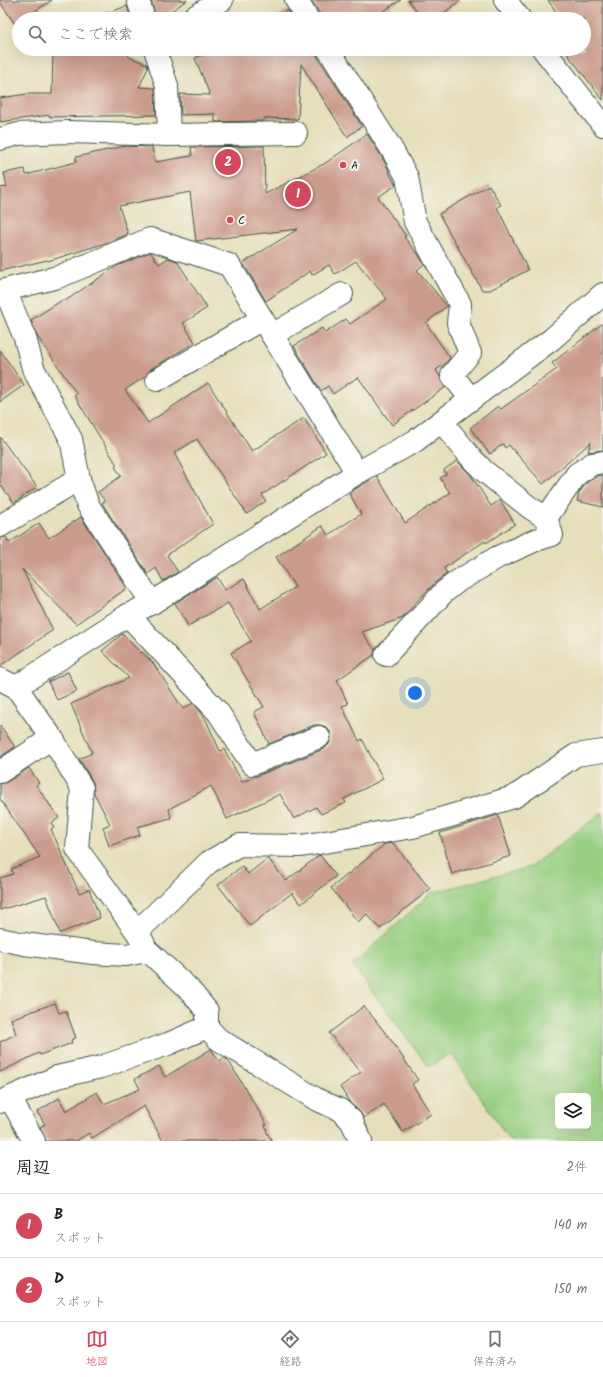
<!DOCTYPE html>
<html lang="ja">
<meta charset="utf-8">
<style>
body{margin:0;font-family:Kalam,"Klee One",sans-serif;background:#f6f6f6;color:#202124}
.controls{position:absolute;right:12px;bottom:12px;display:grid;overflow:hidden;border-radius:6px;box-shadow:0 4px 16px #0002}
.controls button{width:36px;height:36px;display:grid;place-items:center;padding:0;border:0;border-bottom:1px solid #e0e0e0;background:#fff;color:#202124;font:20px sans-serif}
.you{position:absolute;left:415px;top:693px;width:14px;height:14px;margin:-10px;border:3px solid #fff;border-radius:50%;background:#1a73e8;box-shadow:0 0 0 6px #1a73e833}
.badge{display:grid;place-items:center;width:26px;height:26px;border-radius:50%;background:#d1495b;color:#fff;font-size:13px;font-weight:700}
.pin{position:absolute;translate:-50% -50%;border:2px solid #fff;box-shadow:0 1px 4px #0006}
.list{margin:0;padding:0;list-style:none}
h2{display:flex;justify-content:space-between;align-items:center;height:52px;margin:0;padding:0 16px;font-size:17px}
h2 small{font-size:13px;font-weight:400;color:#757577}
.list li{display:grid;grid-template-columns:26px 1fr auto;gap:12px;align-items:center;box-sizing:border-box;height:64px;padding:0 16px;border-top:1px solid #e0e0e0}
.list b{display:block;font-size:15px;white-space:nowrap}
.list p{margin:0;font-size:13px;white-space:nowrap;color:#757577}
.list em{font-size:13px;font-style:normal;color:#757577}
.icon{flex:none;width:22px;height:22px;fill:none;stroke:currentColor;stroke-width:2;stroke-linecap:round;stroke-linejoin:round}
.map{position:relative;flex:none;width:603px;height:1141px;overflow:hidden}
.search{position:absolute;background:#fff;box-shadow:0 4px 16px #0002;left:12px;right:12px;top:12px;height:44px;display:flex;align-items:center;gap:10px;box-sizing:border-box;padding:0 14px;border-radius:22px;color:#757577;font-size:15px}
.sheet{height:180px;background:#fff}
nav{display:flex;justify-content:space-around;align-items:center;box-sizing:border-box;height:56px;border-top:1px solid #e0e0e0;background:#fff;font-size:11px;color:#757577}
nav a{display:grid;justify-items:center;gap:2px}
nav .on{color:#d1495b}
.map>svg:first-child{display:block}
</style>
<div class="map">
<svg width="603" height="1141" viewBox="0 0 603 1141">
<rect width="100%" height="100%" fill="#f7f3e8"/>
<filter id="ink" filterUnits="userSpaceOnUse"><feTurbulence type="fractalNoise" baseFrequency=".025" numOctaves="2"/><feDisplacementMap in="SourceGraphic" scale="8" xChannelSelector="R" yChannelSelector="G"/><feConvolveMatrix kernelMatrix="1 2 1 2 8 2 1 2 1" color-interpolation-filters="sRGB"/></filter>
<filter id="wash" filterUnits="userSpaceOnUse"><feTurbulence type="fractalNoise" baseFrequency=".012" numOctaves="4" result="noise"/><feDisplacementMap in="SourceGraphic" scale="16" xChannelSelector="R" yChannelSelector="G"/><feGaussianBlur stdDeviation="0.9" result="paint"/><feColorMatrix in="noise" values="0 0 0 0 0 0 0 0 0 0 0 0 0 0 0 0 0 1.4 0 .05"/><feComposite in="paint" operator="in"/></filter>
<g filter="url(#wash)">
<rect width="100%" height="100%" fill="#e5dfbb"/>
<path fill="#98cf82" stroke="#5c865b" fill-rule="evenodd" d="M 603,812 L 603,1141 L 510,1141 L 451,1053 L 429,1067 L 352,965 L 431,893 L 530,867 ZM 558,1096 L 588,1096 L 588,1126 L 558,1126 Z"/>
<g id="blocks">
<g fill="#cb9b8d">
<path d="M 0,0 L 52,0 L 23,19 L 19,19 L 19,21 L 15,24 L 0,2 Z"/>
<path d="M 151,0 L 187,0 L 160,19 L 156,19 Z"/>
<path d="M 311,0 L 401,0 L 371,19 L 320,19 L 319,12 Z"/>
<path d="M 408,0 L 461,0 L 436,19 L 423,19 Z"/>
<path d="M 548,0 L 603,0 L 603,100 L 565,51 L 568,49 L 584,49 L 584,19 L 561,19 Z"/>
<path d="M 127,6 L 131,19 L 90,19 L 96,17 Z"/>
<path d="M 288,10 L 293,19 L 274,19 Z"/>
<path d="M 73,49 L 126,49 L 129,57 L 147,64 L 148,68 L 139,87 L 155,88 L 156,115 L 50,117 L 50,115 L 0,122 L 0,98 L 27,94 L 52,94 L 53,50 L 73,51 Z"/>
<path d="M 217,49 L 316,49 L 317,56 L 362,126 L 347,137 L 301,64 L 298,119 L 264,118 L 264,121 L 215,122 L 215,114 L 181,115 L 180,94 L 210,95 L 195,58 Z"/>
<path d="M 367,134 L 380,154 L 389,170 L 388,171 L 396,185 L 378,197 L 406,236 L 404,237 L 418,254 L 424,264 L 417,270 L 447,306 L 426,323 L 450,358 L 445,364 L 436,370 L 446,387 L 392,425 L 358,377 L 333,394 L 328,386 L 321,391 L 294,346 L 322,328 L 325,333 L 346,319 L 350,324 L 387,299 L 356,261 L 335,274 L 329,265 L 312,275 L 310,271 L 266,301 L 243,263 L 298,229 L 196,241 L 190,192 L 119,206 L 128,234 L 112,241 L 48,261 L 47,260 L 0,271 L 0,188 L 7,187 L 4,173 L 25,169 L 26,175 L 76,162 L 76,157 L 125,146 L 152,147 L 155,162 L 192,156 L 191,147 L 264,146 L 265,194 L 324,164 Z"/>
<path d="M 489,185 L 501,205 L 497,207 L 528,270 L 490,290 L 482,290 L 439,214 Z"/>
<path d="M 150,252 L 159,264 L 168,258 L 177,261 L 207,308 L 183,323 L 195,342 L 151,369 L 146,376 L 125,390 L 148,423 L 208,383 L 252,451 L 304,418 L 326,453 L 262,495 L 266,501 L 247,514 L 197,439 L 174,453 L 213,524 L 167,555 L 178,572 L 163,581 L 156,568 L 148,574 L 102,503 L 105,501 L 98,492 L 121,476 L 115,467 L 117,465 L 74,395 L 77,394 L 37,336 L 31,320 L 64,299 L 65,301 L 117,266 Z"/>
<path d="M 603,323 L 603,450 L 588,452 L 591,442 L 543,484 L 509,445 L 505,448 L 503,444 L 490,454 L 470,428 L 498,406 L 501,409 L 557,369 L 552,363 Z"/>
<path d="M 0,350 L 24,385 L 0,402 Z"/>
<path d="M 0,437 L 37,487 L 14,503 L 0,484 Z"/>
<path d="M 457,461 L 470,474 L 491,506 L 500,500 L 515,524 L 486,543 L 485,541 L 444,568 L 447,574 L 436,582 L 418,600 L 403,618 L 362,632 L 375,650 L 374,655 L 337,680 L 348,704 L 342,706 L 359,741 L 362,739 L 383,779 L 344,799 L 346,803 L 321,814 L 316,807 L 294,819 L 280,794 L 227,819 L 211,786 L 169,809 L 171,818 L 137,827 L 140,835 L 109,846 L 103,827 L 110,824 L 94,793 L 93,782 L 79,759 L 92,753 L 71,704 L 129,678 L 102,651 L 122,634 L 141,653 L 142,652 L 153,663 L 183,709 L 193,703 L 200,711 L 206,720 L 220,751 L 224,749 L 242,782 L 324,749 L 329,744 L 331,738 L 331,733 L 326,727 L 320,725 L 314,725 L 269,744 L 254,712 L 264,707 L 231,653 L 251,641 L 228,603 L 188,626 L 175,603 L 217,577 L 225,590 L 244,579 L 260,609 L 295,587 L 276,557 L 322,526 L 328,535 L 361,514 L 349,493 L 377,476 L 405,523 L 450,493 L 440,478 L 446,474 L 444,470 Z"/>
<path d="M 603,475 L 603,507 L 577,501 L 579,493 L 586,483 L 597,476 Z"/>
<path d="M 81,517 L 127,588 L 76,624 L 22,569 L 53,630 L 0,666 L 0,538 L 6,537 L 9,543 L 39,523 L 49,538 Z"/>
<path d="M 68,672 L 77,691 L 57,700 L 48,682 Z"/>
<path d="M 0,725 L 15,747 L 0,757 Z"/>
<path d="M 29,768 L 39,783 L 36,785 L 59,818 L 51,823 L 54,827 L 51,829 L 79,893 L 89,889 L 100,918 L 60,933 L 46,896 L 0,910 L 0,878 L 13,874 L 11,869 L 40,857 L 0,799 L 0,784 L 7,782 Z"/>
<path d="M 498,815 L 511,856 L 452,874 L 440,833 Z"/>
<path d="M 393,843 L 430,889 L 380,929 L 367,914 L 358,922 L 331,888 L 385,844 Z"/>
<path d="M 320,855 L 336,876 L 301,904 L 292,893 L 250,926 L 218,885 L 242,866 L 248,874 L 268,858 L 286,881 L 318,856 Z"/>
<path d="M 55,1003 L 59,1013 L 66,1011 L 76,1038 L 71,1040 L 72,1043 L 40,1055 L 39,1053 L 0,1072 L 0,1042 L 16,1034 L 11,1019 Z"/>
<path d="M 364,1006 L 391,1040 L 418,1080 L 412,1084 L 431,1114 L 403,1132 L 384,1104 L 364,1118 L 359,1111 L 350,1103 L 340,1087 L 361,1072 L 329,1033 Z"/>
<path d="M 211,1049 L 219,1061 L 224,1058 L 228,1060 L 267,1125 L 265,1125 L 267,1130 L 266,1131 L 272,1141 L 163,1141 L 144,1106 L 92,1138 L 89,1133 L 76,1141 L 46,1141 L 40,1127 L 45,1124 L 37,1112 L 59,1098 L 66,1111 L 97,1092 L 104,1104 L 140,1089 L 135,1079 L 159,1066 L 165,1077 Z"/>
</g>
</g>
</g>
<g filter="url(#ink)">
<use href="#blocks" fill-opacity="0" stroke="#3d5548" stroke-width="1"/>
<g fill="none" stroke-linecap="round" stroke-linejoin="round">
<defs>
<g id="minor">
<path d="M 138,0 L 144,19"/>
<path d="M 296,0 L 308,19"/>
<path d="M 505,0 L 520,19"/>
<path d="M 191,19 L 222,0"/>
<path d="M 155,49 L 167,86 L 169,135"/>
<path d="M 328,49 L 391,148 L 407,177 L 415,222 L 460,304 L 458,323 L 470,353 L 452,375 L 471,399"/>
<path d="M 543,49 L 603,125"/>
<path d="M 0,139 L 18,134 L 68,132 L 169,135 L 296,133"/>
<path d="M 272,335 L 342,294"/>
<path d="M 157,380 L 262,319"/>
<path d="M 442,422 L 473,460 L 484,471 L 529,507 L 546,518"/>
<path d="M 0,526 L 79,479"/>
<path d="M 152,603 L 88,505 L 79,479 L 71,439 L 33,368 L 25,338 L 5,290 L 58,277 L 150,239 L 229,265 L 357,473"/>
<path d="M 128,615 L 218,712 L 252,764 L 319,737"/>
<path d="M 386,655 L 444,592 L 458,581 L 498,557 L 536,540 L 552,535 L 546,518 L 577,474 L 592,464 L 603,462"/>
<path d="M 0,679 L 16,687 L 52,738 L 82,788 L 77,849 L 137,932 L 144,944"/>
<path d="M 16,687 L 128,615 L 152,603 L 357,473 L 415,441 L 552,339 L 603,294"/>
<path d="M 0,772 L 52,738"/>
<path d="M 137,932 L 209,862 L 239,845 L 301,846 L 413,827 L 514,797 L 576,755 L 603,751"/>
<path d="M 0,939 L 24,944 L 93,953 L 126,955 L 148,951 L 188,988 L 207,1011 L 207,1027 L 218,1039 L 316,1099 L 340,1110 L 351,1120 L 361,1141"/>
<path d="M 10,1098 L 34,1141"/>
<path d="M 0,1102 L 57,1077 L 101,1067 L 168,1044 L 207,1027"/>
</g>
</defs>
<use href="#minor" stroke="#3d5548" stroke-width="24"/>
<use href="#minor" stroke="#fff" stroke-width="22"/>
</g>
</g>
<g fill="#d1495b" stroke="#f7f3e8" stroke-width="1.5">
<circle cx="343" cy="165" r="4"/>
<circle cx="230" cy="220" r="4"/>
</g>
<g text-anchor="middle" stroke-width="4" stroke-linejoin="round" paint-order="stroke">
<g font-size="12" fill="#1f3d34" stroke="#f7f3e8" text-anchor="start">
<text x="351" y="169">A</text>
<text x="238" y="224">C</text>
</g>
</g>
</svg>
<div class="controls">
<button><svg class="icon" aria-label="layers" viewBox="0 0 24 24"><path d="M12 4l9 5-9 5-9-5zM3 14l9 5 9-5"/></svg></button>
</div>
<div class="you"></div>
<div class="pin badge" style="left:298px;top:194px">1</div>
<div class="pin badge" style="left:228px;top:162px">2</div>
<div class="search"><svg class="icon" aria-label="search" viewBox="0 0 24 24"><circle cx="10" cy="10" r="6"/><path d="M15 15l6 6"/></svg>ここで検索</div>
</div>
<section class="sheet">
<h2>周辺<small>2件</small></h2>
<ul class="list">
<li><span class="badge">1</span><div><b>B</b><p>スポット</p></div><em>140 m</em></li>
<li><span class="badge">2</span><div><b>D</b><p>スポット</p></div><em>150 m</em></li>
</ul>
</section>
<nav>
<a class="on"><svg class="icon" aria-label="map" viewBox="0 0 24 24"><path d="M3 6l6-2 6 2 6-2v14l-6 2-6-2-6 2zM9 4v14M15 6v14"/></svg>地図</a>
<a><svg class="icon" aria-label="directions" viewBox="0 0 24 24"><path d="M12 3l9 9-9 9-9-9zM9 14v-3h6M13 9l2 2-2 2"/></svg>経路</a>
<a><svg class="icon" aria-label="saved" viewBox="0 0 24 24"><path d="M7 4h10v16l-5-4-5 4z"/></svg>保存済み</a>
</nav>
